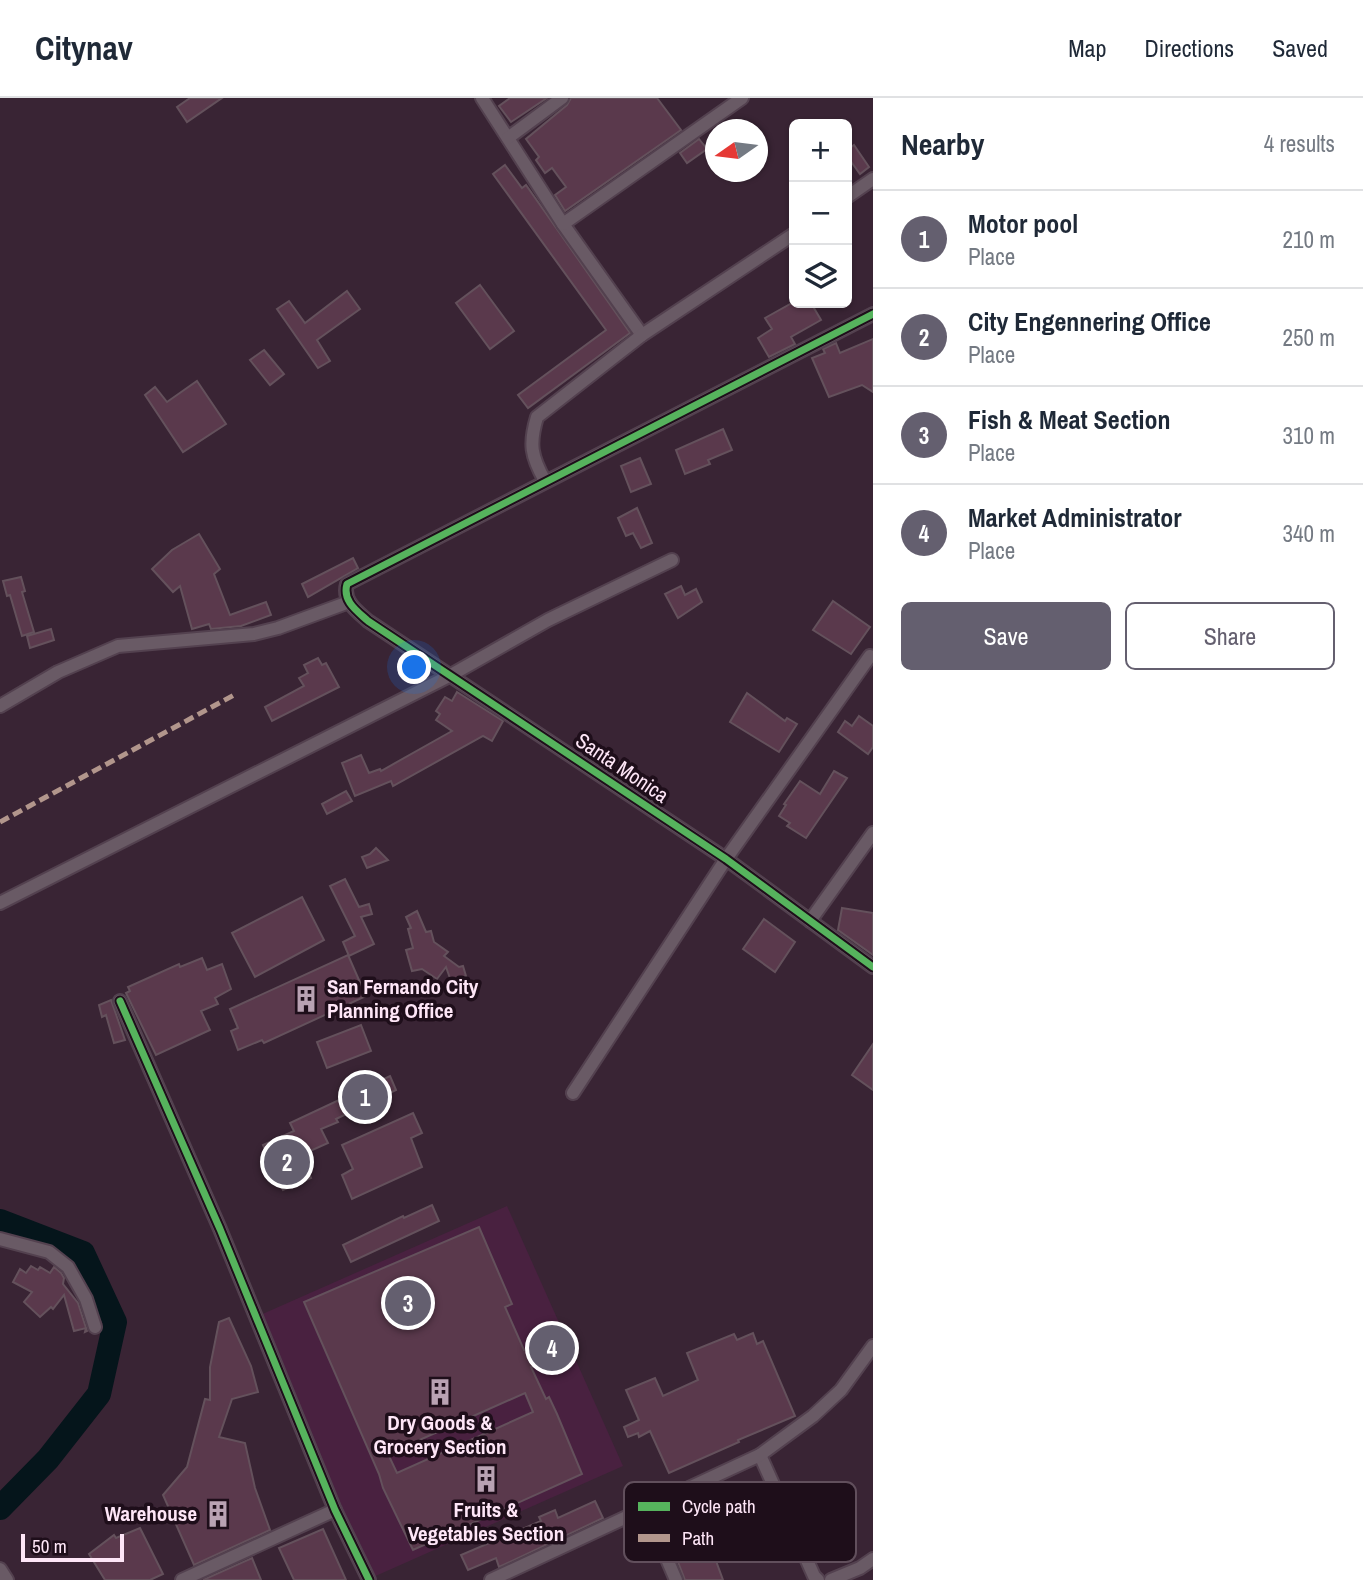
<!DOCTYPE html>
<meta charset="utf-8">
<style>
body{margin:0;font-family:"Archivo Narrow",sans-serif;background:#f2f2f3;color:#1f2937}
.controls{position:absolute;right:21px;top:21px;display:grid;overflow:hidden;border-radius:10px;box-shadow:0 2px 5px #0004}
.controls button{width:63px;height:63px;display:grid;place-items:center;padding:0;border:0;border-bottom:2px solid #e0e1e3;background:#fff;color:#1f2937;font:35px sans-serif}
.compass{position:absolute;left:705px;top:21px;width:63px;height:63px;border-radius:50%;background:#fff;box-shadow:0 2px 5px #0004;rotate:256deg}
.scale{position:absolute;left:21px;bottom:18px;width:103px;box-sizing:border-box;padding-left:7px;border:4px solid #fee6f7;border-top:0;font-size:19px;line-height:24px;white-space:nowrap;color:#fee6f7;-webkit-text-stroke:5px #1e0e1a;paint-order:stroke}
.you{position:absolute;left:415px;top:570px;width:24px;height:24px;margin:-18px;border:5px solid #fff;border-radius:50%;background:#1a73e8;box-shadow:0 0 0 10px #1a73e833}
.badge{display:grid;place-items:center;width:46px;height:46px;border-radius:50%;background:#645f6f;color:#fff;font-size:23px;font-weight:700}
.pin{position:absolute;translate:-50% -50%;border:4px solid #fff;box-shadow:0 2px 7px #0006}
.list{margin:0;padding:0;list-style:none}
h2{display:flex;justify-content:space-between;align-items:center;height:91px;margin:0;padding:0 28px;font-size:30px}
h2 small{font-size:23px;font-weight:400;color:#747a83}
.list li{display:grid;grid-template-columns:46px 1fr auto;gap:21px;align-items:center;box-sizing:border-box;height:98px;padding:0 28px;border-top:2px solid #e0e1e3}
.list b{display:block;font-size:26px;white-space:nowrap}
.list p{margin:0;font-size:23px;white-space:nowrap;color:#747a83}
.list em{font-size:23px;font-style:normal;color:#747a83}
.actions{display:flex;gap:14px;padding:21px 28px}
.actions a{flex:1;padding:16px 0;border:2px solid #645f6f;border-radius:10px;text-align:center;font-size:24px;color:#645f6f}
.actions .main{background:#645f6f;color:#fff}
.icon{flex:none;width:38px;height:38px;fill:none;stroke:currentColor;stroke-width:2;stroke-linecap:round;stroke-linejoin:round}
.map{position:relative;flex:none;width:873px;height:1482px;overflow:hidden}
header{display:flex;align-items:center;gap:42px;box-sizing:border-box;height:98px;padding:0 35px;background:#fff;border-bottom:2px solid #e0e1e3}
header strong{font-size:33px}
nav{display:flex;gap:38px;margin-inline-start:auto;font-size:24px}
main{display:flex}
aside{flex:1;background:#fff}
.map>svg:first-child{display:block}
</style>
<header>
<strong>Citynav</strong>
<nav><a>Map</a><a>Directions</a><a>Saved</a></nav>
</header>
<main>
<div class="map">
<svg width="873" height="1482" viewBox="0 0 873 1482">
<rect width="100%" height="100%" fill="#392434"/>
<path fill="#492140" d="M 507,1108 L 623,1368 L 371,1480 L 258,1218 Z"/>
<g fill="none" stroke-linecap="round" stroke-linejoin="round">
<path stroke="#05151b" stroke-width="24" d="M 0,1123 L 83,1155 L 115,1224 L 99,1296 L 48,1361 L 0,1410"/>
</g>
<g fill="#5a394c" stroke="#64515c" stroke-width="2" fill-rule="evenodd">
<path d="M 190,0 L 222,0 L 187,24 L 177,9 Z"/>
<path d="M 510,0 L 547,0 L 511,24 L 499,8 Z"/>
<path d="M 571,0 L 657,0 L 681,32 L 565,113 L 555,97 L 566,89 L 552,70 L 545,75 L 536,62 L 539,59 L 526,41 L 567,7 Z"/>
<path d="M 699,41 L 707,51 L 687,65 L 680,55 Z"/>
<path d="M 854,47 L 869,69 L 860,76 L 847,58 L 847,52 Z"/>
<path d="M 505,67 L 522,90 L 526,87 L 630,235 L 528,310 L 518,297 L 606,232 L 493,76 Z"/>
<path d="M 480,187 L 514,233 L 490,251 L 456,205 Z"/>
<path d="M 347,193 L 360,211 L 317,242 L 330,263 L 318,270 L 277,211 L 289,203 L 305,225 Z"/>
<path d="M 792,205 L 811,205 L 821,222 L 791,239 L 795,246 L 769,259 L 758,240 L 772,231 L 765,220 Z"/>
<path d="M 873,241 L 873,294 L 862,287 L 829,299 L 812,260 L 825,255 L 823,251 L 836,245 L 840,255 Z"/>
<path d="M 264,252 L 284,276 L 270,287 L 250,262 Z"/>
<path d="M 197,283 L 226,326 L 183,354 L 145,297 L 155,289 L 167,304 Z"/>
<path d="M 723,331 L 732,352 L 708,362 L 710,366 L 685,376 L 676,352 Z"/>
<path d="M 640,360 L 651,386 L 631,394 L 621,368 Z"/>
<path d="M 637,410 L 652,445 L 641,450 L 633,435 L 626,438 L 618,420 Z"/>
<path d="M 199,436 L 220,471 L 214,476 L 230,517 L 266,504 L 271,517 L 241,528 L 211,531 L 209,526 L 192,531 L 180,488 L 173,494 L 152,471 L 172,452 Z"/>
<path d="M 353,460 L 358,470 L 308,499 L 302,486 Z"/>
<path d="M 21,479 L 25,493 L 22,494 L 34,534 L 22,538 L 10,497 L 7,498 L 3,483 Z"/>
<path d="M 681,488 L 685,497 L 696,491 L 702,504 L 678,520 L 665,496 Z"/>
<path d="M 833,503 L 870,529 L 851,556 L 813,532 Z"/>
<path d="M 51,531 L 54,542 L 30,550 L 27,538 Z"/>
<path d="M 318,560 L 322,567 L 326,565 L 339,589 L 272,623 L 265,609 L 304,588 L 299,580 L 308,575 L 304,567 Z"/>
<path d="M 457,594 L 503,623 L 492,643 L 483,638 L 393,688 L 391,683 L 355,698 L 342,665 L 361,657 L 369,675 L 380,671 L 381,673 L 452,633 L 436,622 L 440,616 L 436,613 L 445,599 L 452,603 Z"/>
<path d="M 747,595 L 785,623 L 787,620 L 797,626 L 779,654 L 730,624 Z"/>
<path d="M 859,618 L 873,628 L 873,649 L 868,656 L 838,634 L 845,623 L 852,628 Z"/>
<path d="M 834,673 L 847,680 L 806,740 L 787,728 L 790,725 L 779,718 L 786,707 L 784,706 L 800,683 L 820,696 Z"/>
<path d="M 346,693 L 352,703 L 327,716 L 322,706 Z"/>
<path d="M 376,750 L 388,762 L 367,770 L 362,759 L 370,756 Z"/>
<path d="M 345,781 L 359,809 L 369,806 L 372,816 L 361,819 L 374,846 L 349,858 L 343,844 L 355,838 L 330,788 Z"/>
<path d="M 302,799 L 324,842 L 255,879 L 232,835 Z"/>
<path d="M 842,810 L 873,815 L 873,857 L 838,832 Z"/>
<path d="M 417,813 L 426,834 L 431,833 L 434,844 L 448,854 L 444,858 L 459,869 L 463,868 L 466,878 L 451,883 L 446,869 L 437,881 L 422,871 L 412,873 L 406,852 L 413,850 L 408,831 L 411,830 L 406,819 Z"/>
<path d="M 764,821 L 795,844 L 775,874 L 743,851 Z"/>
<path d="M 348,857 L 366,898 L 264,945 L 262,942 L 238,952 L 231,933 L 238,930 L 230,911 Z"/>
<path d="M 202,860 L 207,872 L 222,866 L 231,891 L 215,900 L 218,906 L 201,913 L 210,932 L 156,957 L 126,895 L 130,893 L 128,889 L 179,866 L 180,869 Z"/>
<path d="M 111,902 L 125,942 L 114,945 L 106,917 L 102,919 L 99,907 Z"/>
<path d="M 361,927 L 371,953 L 327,970 L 317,944 Z"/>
<path d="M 873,946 L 873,992 L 852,977 Z"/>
<path d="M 390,978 L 396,992 L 336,1021 L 338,1024 L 321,1031 L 328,1045 L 301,1057 L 311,1080 L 283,1092 L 275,1073 L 266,1077 L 261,1064 L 269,1061 L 263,1047 L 294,1033 L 290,1025 Z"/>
<path d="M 413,1015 L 422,1035 L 411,1040 L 422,1069 L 352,1101 L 342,1077 L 353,1071 L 342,1047 Z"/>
<path d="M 432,1107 L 439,1123 L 351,1164 L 343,1147 L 403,1118 L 404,1120 Z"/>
<path d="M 479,1129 L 512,1206 L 505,1209 L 524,1252 L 555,1239 L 562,1256 L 531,1269 L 546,1301 L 549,1299 L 557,1316 L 582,1376 L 413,1452 L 383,1390 L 379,1376 L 304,1204 ZM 525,1295 L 533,1314 L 397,1375 L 388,1356 Z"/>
<path d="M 31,1168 L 38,1172 L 40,1169 L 50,1175 L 54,1169 L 61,1175 L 64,1180 L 63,1186 L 78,1205 L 87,1233 L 85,1234 L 86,1230 L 74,1233 L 64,1197 L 53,1211 L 51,1209 L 40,1219 L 24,1204 L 32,1194 L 13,1184 L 20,1171 L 26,1175 Z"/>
<path d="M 229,1220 L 251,1268 L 258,1294 L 232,1301 L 219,1339 L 245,1345 L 255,1390 L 270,1432 L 194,1467 L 163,1397 L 187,1369 L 205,1301 L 210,1302 L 210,1269 L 219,1224 Z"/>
<path d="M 753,1235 L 757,1246 L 763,1243 L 795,1318 L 738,1342 L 739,1344 L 669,1375 L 650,1333 L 639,1339 L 638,1335 L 628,1339 L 624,1329 L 639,1322 L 626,1292 L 655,1280 L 663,1298 L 698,1282 L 687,1255 L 734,1236 L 737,1242 Z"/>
<path d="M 595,1403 L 603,1420 L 499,1469 L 496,1460 L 468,1472 L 461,1457 L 541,1423 L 539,1419 L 555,1412 L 558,1420 Z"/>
<path d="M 140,1430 L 163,1476 L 150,1482 L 105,1482 L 89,1456 L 114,1437 L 116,1440 Z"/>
<path d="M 323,1431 L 346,1482 L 294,1482 L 279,1450 Z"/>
<path d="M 712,1452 L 723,1482 L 685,1482 L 678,1464 Z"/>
<path d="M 252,1460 L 261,1482 L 203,1482 Z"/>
</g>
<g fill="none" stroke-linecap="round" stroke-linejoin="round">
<defs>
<g id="minor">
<path d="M 482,0 L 563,126 L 642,237"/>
<path d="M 508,40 L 562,0"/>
<path d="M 847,99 L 873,81"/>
<path d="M 563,126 L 742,0"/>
<path d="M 873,216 L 347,486 C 342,503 357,513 368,523 L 726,761 L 873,869"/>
<path d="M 545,383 C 531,358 529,346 537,319 L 642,237 L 794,136"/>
<path d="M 0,608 L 58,574 L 118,548 L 254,536 L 278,530 L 349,504"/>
<path d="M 0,805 L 451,577 L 548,522 L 672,462"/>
<path d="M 810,823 L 873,735"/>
<path d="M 120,903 L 220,1131 L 335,1412 L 369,1482"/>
<path d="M 573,995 L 726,761 L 870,558"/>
<path d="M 0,1141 L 49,1154 L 68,1169 L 86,1201 L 95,1229"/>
<path d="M 760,1357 L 814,1478 L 818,1482"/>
<path d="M 646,1412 L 676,1482"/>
<path d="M 0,1471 L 7,1482"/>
<path d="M 182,1482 L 335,1412"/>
<path d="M 491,1482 L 760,1357 L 813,1318 L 841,1292 L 873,1248"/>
<path d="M 831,1482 L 860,1470 L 873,1461"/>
</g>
</defs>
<use href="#minor" stroke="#53414f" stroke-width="16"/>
<use href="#minor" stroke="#695a65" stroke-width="12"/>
<path stroke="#b2968c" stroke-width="5" stroke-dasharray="10 5" stroke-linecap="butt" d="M 0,724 L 234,597"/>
<defs>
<g id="cycleway">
<path d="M 873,216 L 347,486 C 342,503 357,513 368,523 L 726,761 L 873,869"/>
<path d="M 120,903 L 220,1131 L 335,1412 L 369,1482"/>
</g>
</defs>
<use href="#cycleway" stroke="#1e0e1a" stroke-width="11"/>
<use href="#cycleway" stroke="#56b35d" stroke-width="7"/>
</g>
<defs>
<symbol id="building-bare" viewBox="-9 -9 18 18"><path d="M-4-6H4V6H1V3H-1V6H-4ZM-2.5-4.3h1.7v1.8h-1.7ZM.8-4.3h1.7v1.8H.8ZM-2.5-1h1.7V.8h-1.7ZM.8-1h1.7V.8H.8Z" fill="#b9a2b3" stroke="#1e0e1a" stroke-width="2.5" paint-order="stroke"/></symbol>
</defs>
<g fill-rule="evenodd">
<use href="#building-bare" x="287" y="882" width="38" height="38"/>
<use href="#building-bare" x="421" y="1275" width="38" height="38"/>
<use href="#building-bare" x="467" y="1362" width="38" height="38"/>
<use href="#building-bare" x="199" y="1397" width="38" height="38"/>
</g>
<g text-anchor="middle" stroke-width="7" stroke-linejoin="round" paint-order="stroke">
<g font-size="21" fill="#fee6f7" stroke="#1e0e1a">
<text transform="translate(622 670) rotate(34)" y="7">Santa Monica</text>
</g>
<g font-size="21" font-weight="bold" fill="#fee6f7" stroke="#1e0e1a">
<text x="327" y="896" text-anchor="start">San Fernando City<tspan x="327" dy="24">Planning Office</tspan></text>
<text x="440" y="1332">Dry Goods &amp;<tspan x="440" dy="24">Grocery Section</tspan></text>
<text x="486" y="1419">Fruits &amp;<tspan x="486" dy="24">Vegetables Section</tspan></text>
<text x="197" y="1423" text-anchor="end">Warehouse</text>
</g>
</g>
<rect x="624" y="1384" width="232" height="80" rx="10" fill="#1e0e1a" stroke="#614f5c" stroke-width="2"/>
<rect x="638" y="1404" width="32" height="9" fill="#56b35d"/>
<rect x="638" y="1436" width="32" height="8" fill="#b2968c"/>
<g font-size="19" fill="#fee6f7">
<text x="682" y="1415">Cycle path</text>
<text x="682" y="1447">Path</text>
</g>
</svg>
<div class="controls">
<button>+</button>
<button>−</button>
<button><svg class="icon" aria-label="layers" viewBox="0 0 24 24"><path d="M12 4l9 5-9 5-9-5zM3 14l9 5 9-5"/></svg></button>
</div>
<svg class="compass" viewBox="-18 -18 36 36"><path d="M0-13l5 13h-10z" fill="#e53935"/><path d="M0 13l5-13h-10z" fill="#747a83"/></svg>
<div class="scale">50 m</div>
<div class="you"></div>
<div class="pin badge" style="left:365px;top:999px">1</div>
<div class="pin badge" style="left:287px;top:1064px">2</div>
<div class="pin badge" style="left:408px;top:1205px">3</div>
<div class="pin badge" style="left:552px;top:1250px">4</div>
</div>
<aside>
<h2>Nearby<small>4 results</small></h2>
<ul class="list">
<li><span class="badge">1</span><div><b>Motor pool</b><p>Place</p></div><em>210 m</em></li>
<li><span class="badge">2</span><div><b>City Engennering Office</b><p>Place</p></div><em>250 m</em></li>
<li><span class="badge">3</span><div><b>Fish &amp; Meat Section</b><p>Place</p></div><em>310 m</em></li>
<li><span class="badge">4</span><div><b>Market Administrator</b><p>Place</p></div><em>340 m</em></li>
</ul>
<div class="actions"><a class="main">Save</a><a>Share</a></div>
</aside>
</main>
